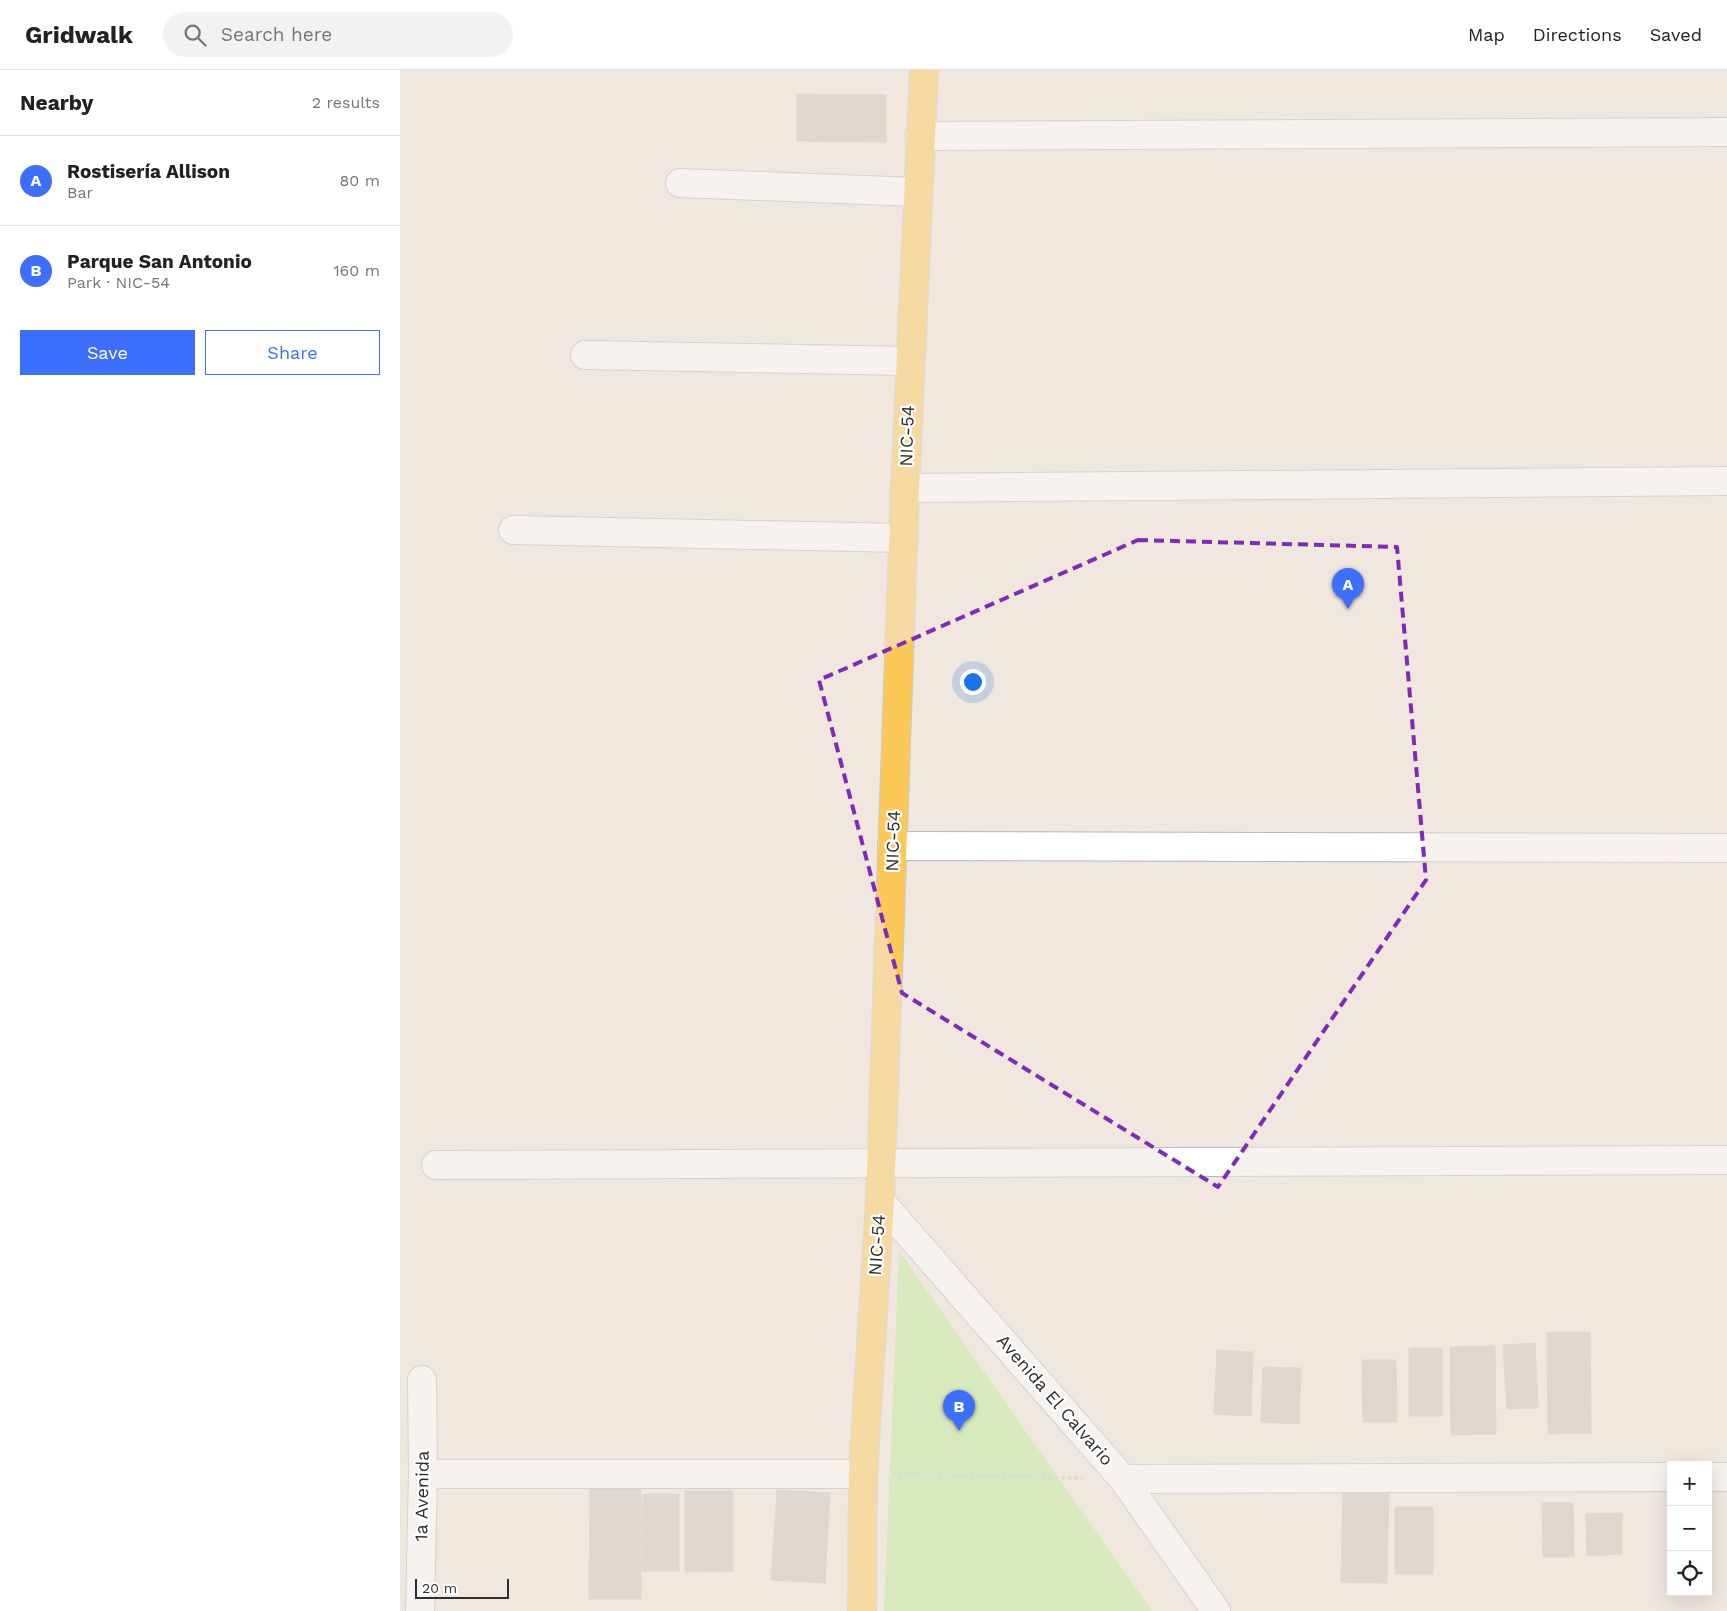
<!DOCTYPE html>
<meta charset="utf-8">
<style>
body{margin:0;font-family:"Work Sans",sans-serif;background:#f2f2f2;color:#222}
.controls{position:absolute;right:15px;bottom:15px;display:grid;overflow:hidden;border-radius:0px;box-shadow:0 5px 20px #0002}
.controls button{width:45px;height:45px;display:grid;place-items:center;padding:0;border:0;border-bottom:1px solid #e0e0e0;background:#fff;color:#222;font:25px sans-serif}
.scale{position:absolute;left:15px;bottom:12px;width:94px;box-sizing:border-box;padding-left:5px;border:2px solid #2d2d2d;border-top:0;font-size:14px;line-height:18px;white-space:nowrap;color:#2d2d2d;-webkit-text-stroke:4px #fff;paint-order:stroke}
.you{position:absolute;left:572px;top:611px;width:18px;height:18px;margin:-12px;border:4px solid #fff;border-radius:50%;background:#1a73e8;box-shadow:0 0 0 8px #1a73e833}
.badge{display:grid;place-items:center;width:32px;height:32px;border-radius:50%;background:#3d6fff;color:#fff;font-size:16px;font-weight:700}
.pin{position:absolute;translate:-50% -41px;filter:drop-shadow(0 1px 2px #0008)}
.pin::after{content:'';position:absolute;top:26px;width:18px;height:15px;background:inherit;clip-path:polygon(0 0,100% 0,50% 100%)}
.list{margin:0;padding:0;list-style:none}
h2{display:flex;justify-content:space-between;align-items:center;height:65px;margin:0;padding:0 20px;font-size:21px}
h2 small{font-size:16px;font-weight:400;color:#767676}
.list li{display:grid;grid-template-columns:32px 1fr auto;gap:15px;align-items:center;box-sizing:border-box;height:90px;padding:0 20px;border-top:1px solid #e0e0e0}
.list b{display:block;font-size:19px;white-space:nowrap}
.list p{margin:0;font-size:16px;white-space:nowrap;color:#767676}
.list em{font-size:16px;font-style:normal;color:#767676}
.actions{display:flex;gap:10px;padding:15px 20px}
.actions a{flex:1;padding:11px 0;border:1px solid #3d6fff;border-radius:0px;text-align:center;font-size:18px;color:#3d6fff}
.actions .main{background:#3d6fff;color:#fff}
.icon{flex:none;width:28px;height:28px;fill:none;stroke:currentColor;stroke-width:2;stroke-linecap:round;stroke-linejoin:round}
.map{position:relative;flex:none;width:1327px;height:1541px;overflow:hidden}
header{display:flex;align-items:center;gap:30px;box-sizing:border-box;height:70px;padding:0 25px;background:#fff;border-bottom:1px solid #e0e0e0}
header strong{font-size:24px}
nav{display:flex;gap:28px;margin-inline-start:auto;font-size:18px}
.search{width:350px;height:45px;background:#f2f2f2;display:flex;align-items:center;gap:12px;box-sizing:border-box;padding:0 18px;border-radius:28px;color:#767676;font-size:19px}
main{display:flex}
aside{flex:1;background:#fff}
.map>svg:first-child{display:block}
</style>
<header>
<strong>Gridwalk</strong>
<div class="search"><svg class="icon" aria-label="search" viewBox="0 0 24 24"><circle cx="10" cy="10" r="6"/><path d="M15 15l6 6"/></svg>Search here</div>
<nav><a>Map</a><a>Directions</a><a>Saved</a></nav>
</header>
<main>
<aside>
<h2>Nearby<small>2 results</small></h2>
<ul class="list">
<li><span class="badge">A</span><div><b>Rostisería Allison</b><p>Bar</p></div><em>80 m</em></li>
<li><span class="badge">B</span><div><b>Parque San Antonio</b><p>Park · NIC-54</p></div><em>160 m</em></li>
</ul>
<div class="actions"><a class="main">Save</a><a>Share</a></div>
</aside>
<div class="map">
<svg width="1327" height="1541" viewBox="0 0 1327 1541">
<rect width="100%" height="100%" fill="#f0e7df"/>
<path fill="#baea98" d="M 499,1181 L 752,1541 L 484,1541 Z"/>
<g fill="#cbc4be" stroke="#ccc3b8">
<path d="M 397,24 L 486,25 L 486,72 L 397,71 Z"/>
<path d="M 1147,1262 L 1190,1262 L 1191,1363 L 1148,1364 Z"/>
<path d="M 1135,1273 L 1138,1338 L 1107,1339 L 1103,1275 Z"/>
<path d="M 1095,1276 L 1096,1364 L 1051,1365 L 1050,1277 Z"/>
<rect x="1009" y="1278" width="33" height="68"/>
<path d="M 817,1280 L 853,1282 L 851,1346 L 814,1344 Z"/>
<path d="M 962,1290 L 996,1290 L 997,1352 L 963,1352 Z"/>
<path d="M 863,1297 L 901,1298 L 899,1354 L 861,1352 Z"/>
<path d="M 943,1414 L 989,1415 L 987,1513 L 941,1512 Z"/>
<path d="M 190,1419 L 241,1419 L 241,1529 L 189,1529 Z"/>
<path d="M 377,1420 L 430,1423 L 425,1513 L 371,1510 Z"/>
<path d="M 285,1421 L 333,1421 L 333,1501 L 285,1502 Z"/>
<path d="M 243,1424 L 279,1424 L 279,1501 L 242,1501 Z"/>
<path d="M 1142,1433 L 1173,1433 L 1174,1487 L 1143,1487 Z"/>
<rect x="995" y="1437" width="38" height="67"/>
<path d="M 1222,1443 L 1222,1484 L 1187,1486 L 1186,1444 Z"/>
</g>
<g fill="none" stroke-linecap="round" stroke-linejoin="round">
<defs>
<g id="minor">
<path d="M 520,66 L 1327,62"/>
<path d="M 280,113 L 517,122"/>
<path d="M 185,285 L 510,291"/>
<path d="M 505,418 L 1327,411"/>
<path d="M 113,460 L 503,468"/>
<path d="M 492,776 L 1327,778"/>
<path d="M 36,1095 L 1327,1090"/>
<path d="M 480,1131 L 723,1409 L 816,1541"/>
<path d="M 23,1404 L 463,1404"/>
<path d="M 1308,1407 L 1327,1407"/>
<path d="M 723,1409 L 1271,1407"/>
<path d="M 20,1541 L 23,1404 L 22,1310"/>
</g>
<path id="major" d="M 462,1541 L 463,1404 L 480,1131 L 505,418 L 524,0"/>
</defs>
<use href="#minor" stroke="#b3b7c2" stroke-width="30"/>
<use href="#major" stroke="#c8c8c8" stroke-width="30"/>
<path stroke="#c8c8c8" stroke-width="3" stroke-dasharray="4 2.5" stroke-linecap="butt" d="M 492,1404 L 683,1408"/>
<use href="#minor" stroke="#fff" stroke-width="28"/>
<use href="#major" stroke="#fcc958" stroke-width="28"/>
</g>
<path d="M0 0H1327V1541H0ZM 738,470 L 997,477 L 1026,810 L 818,1117 L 502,923 L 419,610 Z" fill="#f0e7df" fill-opacity=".55" fill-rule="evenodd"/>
<path fill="none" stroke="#7b2cbf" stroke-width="4" stroke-dasharray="10 6" stroke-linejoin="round" d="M 738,470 L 997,477 L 1026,810 L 818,1117 L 502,923 L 419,610 Z"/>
<g text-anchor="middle" stroke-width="4.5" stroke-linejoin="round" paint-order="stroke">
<g font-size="18" fill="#2d2d2d" stroke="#fff">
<text transform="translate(507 366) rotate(-88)" y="6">NIC-54</text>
<text transform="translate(493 771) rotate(-88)" y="6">NIC-54</text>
<text transform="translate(477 1175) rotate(-86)" y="6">NIC-54</text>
<text transform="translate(655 1330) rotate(49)" y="6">Avenida El Calvario</text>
<text transform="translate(22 1426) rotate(-89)" y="6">1a Avenida</text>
</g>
</g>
</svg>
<div class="controls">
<button>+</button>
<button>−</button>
<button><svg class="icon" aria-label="locate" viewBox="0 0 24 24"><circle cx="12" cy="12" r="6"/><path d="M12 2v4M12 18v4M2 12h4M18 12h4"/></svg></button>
</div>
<div class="scale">20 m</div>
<div class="you"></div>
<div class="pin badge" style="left:948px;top:539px">A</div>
<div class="pin badge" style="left:559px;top:1361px">B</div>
</div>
</main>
